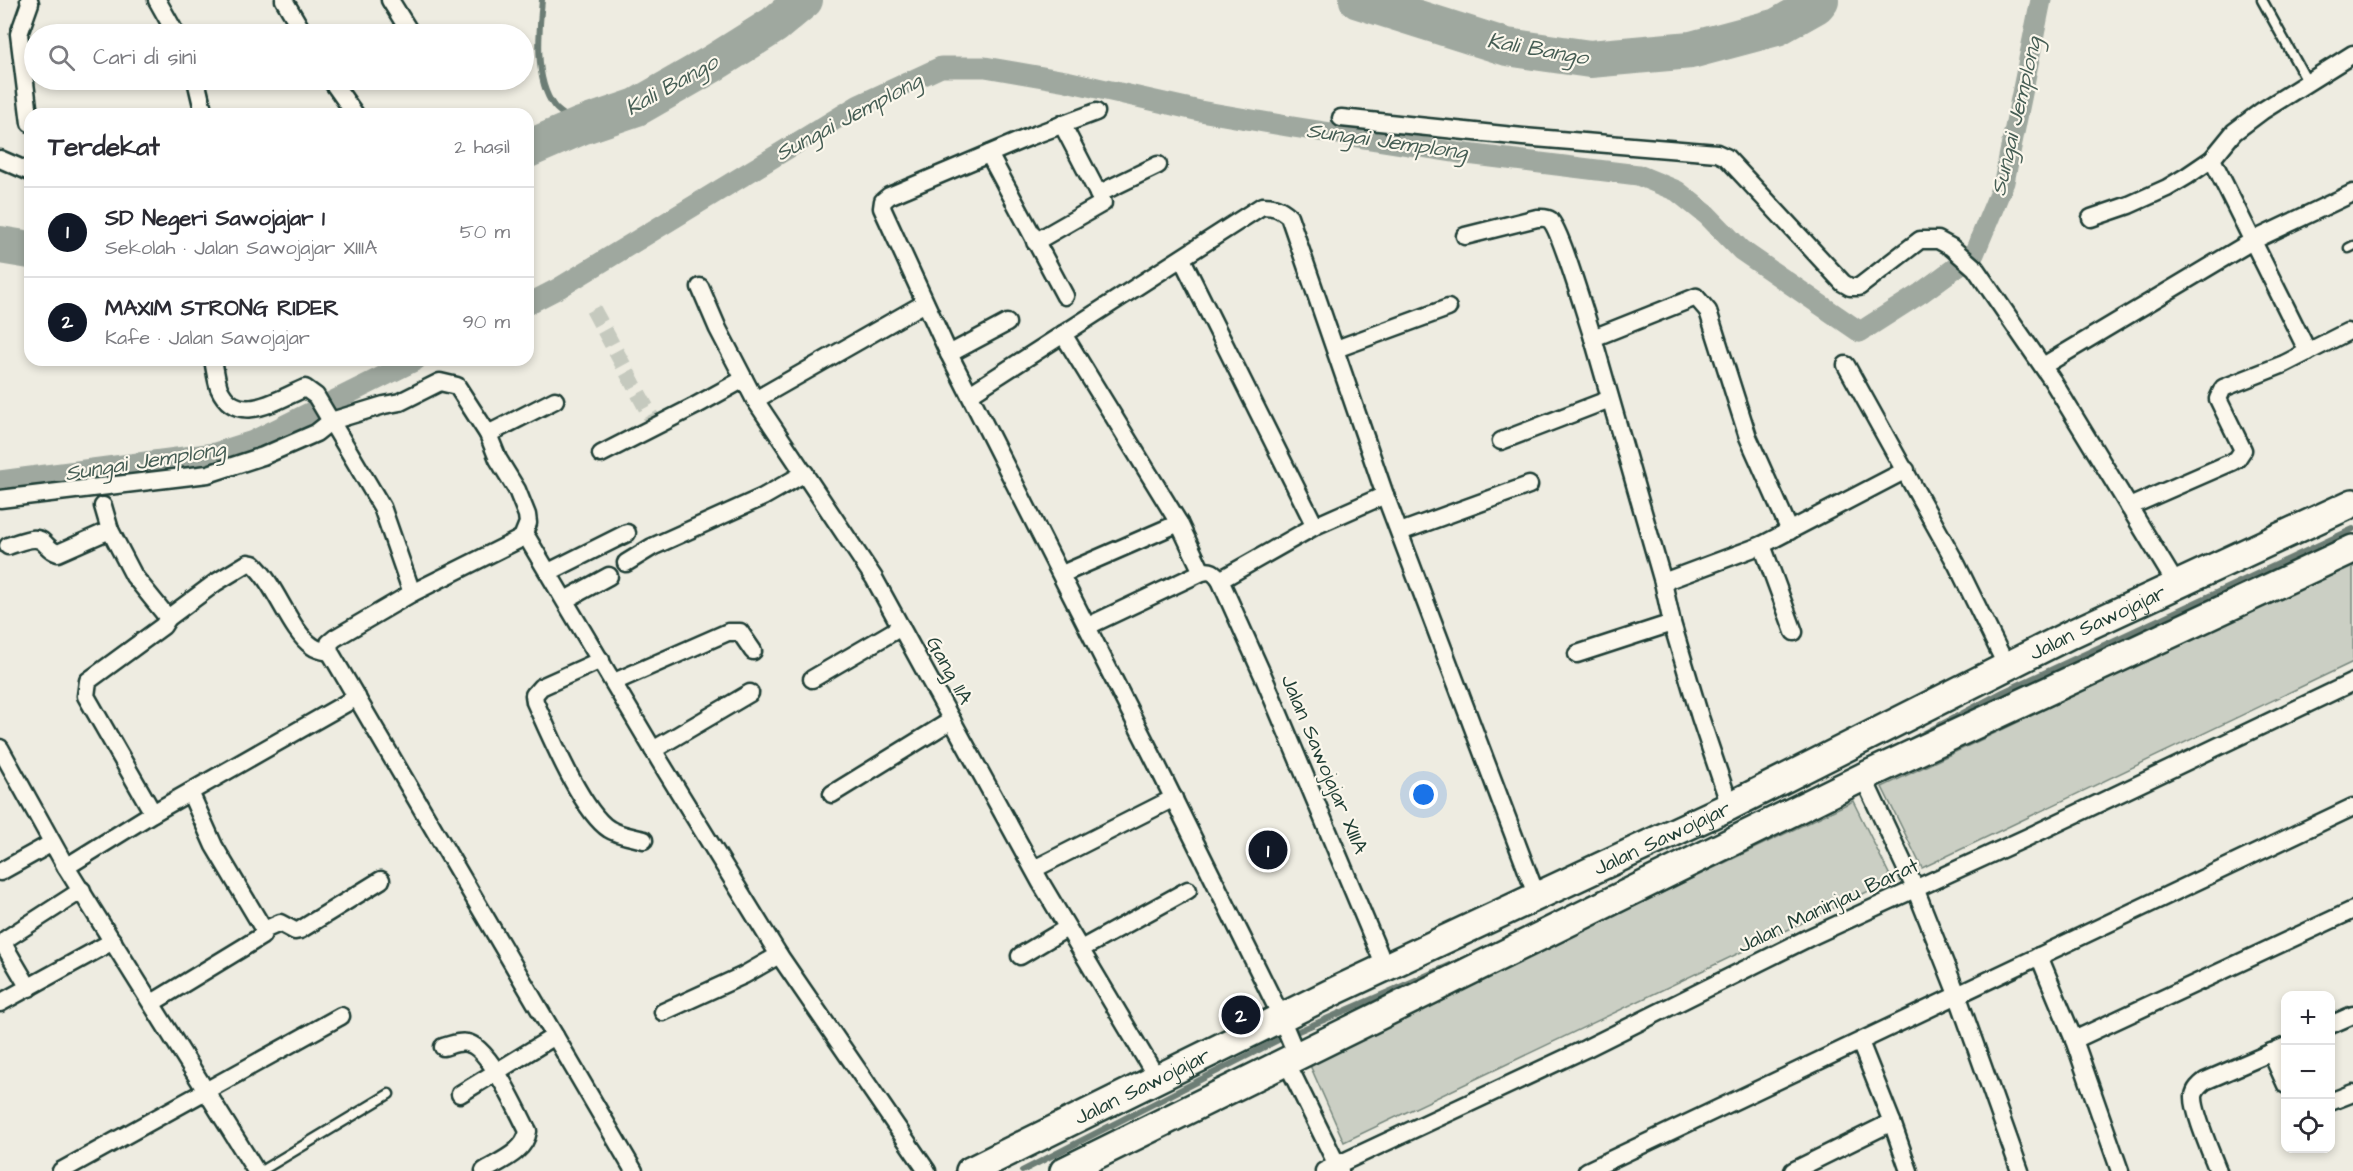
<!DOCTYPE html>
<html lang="id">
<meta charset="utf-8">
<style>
body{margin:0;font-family:"Architects Daughter",sans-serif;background:#f2f2f3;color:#2b2b33}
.controls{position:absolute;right:18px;bottom:18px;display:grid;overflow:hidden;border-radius:12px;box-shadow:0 3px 9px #0003}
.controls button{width:54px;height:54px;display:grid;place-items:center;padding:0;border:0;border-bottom:2px solid #e1e1e2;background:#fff;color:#2b2b33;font:30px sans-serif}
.you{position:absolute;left:1424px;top:795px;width:21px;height:21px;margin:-15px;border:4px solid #fff;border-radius:50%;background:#1a73e8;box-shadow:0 0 0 9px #1a73e833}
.badge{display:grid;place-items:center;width:39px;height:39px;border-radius:50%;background:#111827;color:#fff;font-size:20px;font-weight:700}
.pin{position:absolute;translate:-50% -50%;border:3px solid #fff;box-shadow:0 2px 6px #0006}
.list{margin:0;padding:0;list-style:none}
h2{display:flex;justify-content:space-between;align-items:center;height:78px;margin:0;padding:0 24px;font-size:26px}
h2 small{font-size:20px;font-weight:400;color:#7c7c81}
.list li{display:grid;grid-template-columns:39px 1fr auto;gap:18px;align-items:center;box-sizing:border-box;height:90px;padding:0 24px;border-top:2px solid #e1e1e2}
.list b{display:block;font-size:22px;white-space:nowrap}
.list p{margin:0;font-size:20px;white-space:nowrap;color:#7c7c81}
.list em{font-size:20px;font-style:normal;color:#7c7c81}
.icon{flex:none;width:33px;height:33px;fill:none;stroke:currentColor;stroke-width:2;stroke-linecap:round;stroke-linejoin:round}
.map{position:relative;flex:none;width:2353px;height:1171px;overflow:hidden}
.search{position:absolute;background:#fff;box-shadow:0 3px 9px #0003;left:24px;top:24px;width:510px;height:66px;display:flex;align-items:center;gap:15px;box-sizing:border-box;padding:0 21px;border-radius:33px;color:#7c7c81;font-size:22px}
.panel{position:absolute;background:#fff;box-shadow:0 3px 9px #0003;left:24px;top:108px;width:510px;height:258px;border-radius:18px}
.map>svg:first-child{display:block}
</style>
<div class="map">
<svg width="2353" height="1171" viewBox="0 0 2353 1171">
<rect width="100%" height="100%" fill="#eeece1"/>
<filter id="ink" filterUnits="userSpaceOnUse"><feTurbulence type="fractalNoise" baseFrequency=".0167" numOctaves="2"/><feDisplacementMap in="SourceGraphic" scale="12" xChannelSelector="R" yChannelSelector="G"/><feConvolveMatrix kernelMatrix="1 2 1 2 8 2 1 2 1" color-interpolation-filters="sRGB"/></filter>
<g filter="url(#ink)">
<g fill="#cbcfc4" stroke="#75867c" stroke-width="1.5">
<path d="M 2353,562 L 2353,662 L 1922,868 L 1882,787 Z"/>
<path d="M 1853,801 L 1892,880 L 1344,1142 L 1309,1063 Z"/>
</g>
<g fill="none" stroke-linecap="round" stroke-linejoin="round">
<g stroke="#6c7d74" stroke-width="6">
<path d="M 542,0 C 539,31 534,79 554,106 C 560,114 573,120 581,126"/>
<path d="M 1910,741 L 2003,692 L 2353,529"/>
<path d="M 1022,1171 L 1280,1039 L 1462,960"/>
</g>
<g stroke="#9fa89f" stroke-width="21">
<path d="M 528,304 L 559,288 L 859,105 L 941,67 L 985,67 L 1066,81 L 1200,111 L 1293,127 L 1459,153 L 1638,175 L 1677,191 L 1707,215 L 1741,250 L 1860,332 L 1921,293 L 1974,254 L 2004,182 L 2041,0"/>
<path d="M 0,481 L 215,453 L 253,441 L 416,360"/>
</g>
<g stroke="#9fa89f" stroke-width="38">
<path d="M 1358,0 L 1507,47 L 1590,59 L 1691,50 L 1777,27 L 1816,5 L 1820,0"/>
<path d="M 528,149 L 581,126 L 637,107 L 712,64 L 774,25 L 804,0"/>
<path d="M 0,245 L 30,250"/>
</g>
<path stroke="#c5c9be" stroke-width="16" stroke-dasharray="16 8" stroke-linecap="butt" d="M 593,309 L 656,426"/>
<defs>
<g id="service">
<path d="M 2262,0 L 2308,83"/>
<path d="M 2349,248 L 2353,246"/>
<path d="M 261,1171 L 389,1094"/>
</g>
<g id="minor">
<path d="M 29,0 L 30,3 L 19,34 L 30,123"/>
<path d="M 157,0 L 176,34"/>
<path d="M 284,0 L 304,34"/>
<path d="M 390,0 L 411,34"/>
<path d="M 196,80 L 204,114"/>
<path d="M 331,80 L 355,114"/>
<path d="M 1096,112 L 1029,137 L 889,196 L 883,201 L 882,208 L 949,354 L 1157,765 L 1276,1006 L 1297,1056"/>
<path d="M 1341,118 L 1523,137 L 1717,153 L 1726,157 L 1843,283 L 1850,287 L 1859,287 L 1920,240 L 1938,240 L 1951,247 L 1975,268 L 2052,380 L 2176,584"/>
<path d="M 989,154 L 1065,296"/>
<path d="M 0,159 L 30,172"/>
<path d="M 2212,159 L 2308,352"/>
<path d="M 1098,194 L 1158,165"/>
<path d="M 2091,218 L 2129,205 L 2167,188 L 2187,176 L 2212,159 L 2234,132 L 2262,111 L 2353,54"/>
<path d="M 1465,236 L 1537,218 C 1542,218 1546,217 1550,220 C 1561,230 1586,318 1593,338"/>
<path d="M 1035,242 L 1103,203 L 1062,124"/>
<path d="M 1182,259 L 1315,526"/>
<path d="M 700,287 L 718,329 L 755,400 L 874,578 L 1041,883 L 1157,1078"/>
<path d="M 1063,334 L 1179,523 L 1202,572"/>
<path d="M 1336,349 L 1448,308"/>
<path d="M 949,354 L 1007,323"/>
<path d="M 213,360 C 215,369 216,379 219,388 C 237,428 278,399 305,388 L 316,396 L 382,507 L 412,593"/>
<path d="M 1846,365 L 1957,565 L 2006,665"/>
<path d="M 2043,366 L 2252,241 L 2353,193"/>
<path d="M 970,394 L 1262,206 C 1274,206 1280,208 1289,216 L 1385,495 L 1537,897"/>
<path d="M 755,400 L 925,303"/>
<path d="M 488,434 L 555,400"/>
<path d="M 1501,441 L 1610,399"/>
<path d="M 601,454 L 695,406 L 744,379"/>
<path d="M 0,499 L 208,474 L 263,456 L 316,433 L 331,421 L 384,405 L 400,402 L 440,382 L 457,386 L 488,434 L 498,459 L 517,490 L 527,515 L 528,523 L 522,538"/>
<path d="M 103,506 L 110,530 L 134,576 L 168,618 L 163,626 L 88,681 L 86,696 L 153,813"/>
<path d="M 2129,507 L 2232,462 L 2237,459 L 2243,450 L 2241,446 L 2218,399 L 2223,388 L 2284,364 L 2347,332"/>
<path d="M 1400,532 L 1529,485"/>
<path d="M 1762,545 L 1794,632"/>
<path d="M 8,546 C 18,543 33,535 42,541 C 48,546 50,551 58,553 L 110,530"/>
<path d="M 626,563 L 652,547 L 763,497 L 805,473"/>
<path d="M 549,572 L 627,533"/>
<path d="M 1062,574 L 1179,523"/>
<path d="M 1220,580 L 1315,526 L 1385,495"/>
<path d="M 1663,582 L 1762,545 L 1906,470"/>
<path d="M 565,600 L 609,576"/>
<path d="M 168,618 L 215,583 L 248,563 L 253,564 C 276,584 290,631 312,646 C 317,650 324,651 330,652"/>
<path d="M 1088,626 L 1202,572 C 1211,570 1214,572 1220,580 L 1264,678 L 1385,967"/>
<path d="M 1577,654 L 1672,623"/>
<path d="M 601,660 L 541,687 L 534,695 L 535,702 C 549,733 582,812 609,829 C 618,835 633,837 644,840"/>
<path d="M 812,679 L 901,627"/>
<path d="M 614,682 L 728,632 L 740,632 L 753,651"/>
<path d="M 0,748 L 66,867 L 256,1171"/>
<path d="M 653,750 L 750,693"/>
<path d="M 1863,777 L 1915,888 L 1957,994 L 2020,1171"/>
<path d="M 190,792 L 214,846 L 264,930"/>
<path d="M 832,794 L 952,720"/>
<path d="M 1730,806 L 1700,717 L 1672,623 L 1663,582 L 1593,338 L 1696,297 L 1708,311 L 1748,437 L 1790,531"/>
<path d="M 66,867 L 153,813 L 357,697"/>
<path d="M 1034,869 L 1174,798"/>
<path d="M 0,872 L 52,843"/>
<path d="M 1081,949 L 1188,890"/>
<path d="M 1020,956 L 1067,928"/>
<path d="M 2039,956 L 2074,1040 L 2120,1171"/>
<path d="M 29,988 L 5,947 L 6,939 L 82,890"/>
<path d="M 0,1003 L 113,941"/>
<path d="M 152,1003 L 262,936 L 264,930 L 280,923 L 295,931 L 300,930 L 381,880"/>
<path d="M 663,1012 L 744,975 L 779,955"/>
<path d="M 2330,1025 L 2353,1015"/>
<path d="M 2074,1040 L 2353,910"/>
<path d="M 1860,1042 L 1892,1122 L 1909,1171"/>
<path d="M 443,1047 C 451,1045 459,1041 467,1043 C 489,1046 518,1112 528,1131 C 525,1152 500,1161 484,1171"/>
<path d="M 2271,1052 L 2286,1085"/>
<path d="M 1286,1061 L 1340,1171"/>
<path d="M 460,1094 L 555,1036"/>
<path d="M 2330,1102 L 2353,1093"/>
<path d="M 61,1171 L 341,1016"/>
<path d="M 634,1171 L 330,652 L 329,643 L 335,638 L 412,593 L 522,538 L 528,539 L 661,763 L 779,955 L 927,1171"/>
<path d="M 1324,1171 L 1585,1049 L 1808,938 L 2028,837 L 2353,682"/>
<path d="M 1587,1171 L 2353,807"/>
<path d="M 1793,1171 L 1892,1122"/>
<path d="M 2218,1171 C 2212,1155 2193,1112 2194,1096 C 2195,1089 2200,1085 2205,1081 L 2286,1046"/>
</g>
<g id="primary">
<path id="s1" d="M 970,1171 L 1339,989 L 1730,806 L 2071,634 L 2353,503"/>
<path d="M 1064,1171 L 1863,777 L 2353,549"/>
</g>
</defs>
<use href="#service" stroke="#1f3d34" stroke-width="13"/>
<use href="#minor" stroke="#1f3d34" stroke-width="21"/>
<use href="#primary" stroke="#1f3d34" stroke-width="32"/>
<use href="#service" stroke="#fbf7ec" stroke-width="8"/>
<use href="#minor" stroke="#fbf7ec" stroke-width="16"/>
<use href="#primary" stroke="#fbf7ec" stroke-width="27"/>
</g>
</g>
<g text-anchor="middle" stroke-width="4.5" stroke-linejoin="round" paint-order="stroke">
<g font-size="21" fill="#1f3d34" stroke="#fbf7ec">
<text dy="7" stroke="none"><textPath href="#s1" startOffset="1254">Jalan Sawojajar</textPath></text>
<text transform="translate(950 670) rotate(61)" y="7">Gang 11A</text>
<text transform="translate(1325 764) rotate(67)" y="7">Jalan Sawojajar XIIIA</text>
<text dy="7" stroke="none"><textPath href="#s1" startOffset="768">Jalan Sawojajar</textPath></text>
<text transform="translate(1828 905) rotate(-25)" y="7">Jalan Maninjau Barat</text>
<text dy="7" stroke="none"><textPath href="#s1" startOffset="192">Jalan Sawojajar</textPath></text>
</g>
<g font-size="22" font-style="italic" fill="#455d54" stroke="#fbf7ec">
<text transform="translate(1538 48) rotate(10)" y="8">Kali Bango</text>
<text transform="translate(671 84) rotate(-29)" y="8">Kali Bango</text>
<text transform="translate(848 116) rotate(-28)" y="8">Sungai Jemplong</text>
<text transform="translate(2015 116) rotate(-77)" y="8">Sungai Jemplong</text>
<text transform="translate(1387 140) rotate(8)" y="8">Sungai Jemplong</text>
<text transform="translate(145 460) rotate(-9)" y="8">Sungai Jemplong</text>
</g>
</g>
</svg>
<div class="controls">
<button>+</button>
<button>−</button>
<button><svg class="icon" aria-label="locate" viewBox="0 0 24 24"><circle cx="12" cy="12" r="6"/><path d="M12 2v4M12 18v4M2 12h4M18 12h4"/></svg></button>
</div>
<div class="you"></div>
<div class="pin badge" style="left:1268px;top:850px">1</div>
<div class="pin badge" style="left:1241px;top:1015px">2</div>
<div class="search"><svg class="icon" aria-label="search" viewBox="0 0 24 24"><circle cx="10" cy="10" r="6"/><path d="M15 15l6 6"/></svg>Cari di sini</div>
<section class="panel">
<h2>Terdekat<small>2 hasil</small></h2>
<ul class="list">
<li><span class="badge">1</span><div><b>SD Negeri Sawojajar 1</b><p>Sekolah · Jalan Sawojajar XIIIA</p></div><em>50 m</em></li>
<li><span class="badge">2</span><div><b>MAXIM STRONG RIDER</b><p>Kafe · Jalan Sawojajar</p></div><em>90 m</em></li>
</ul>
</section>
</div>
